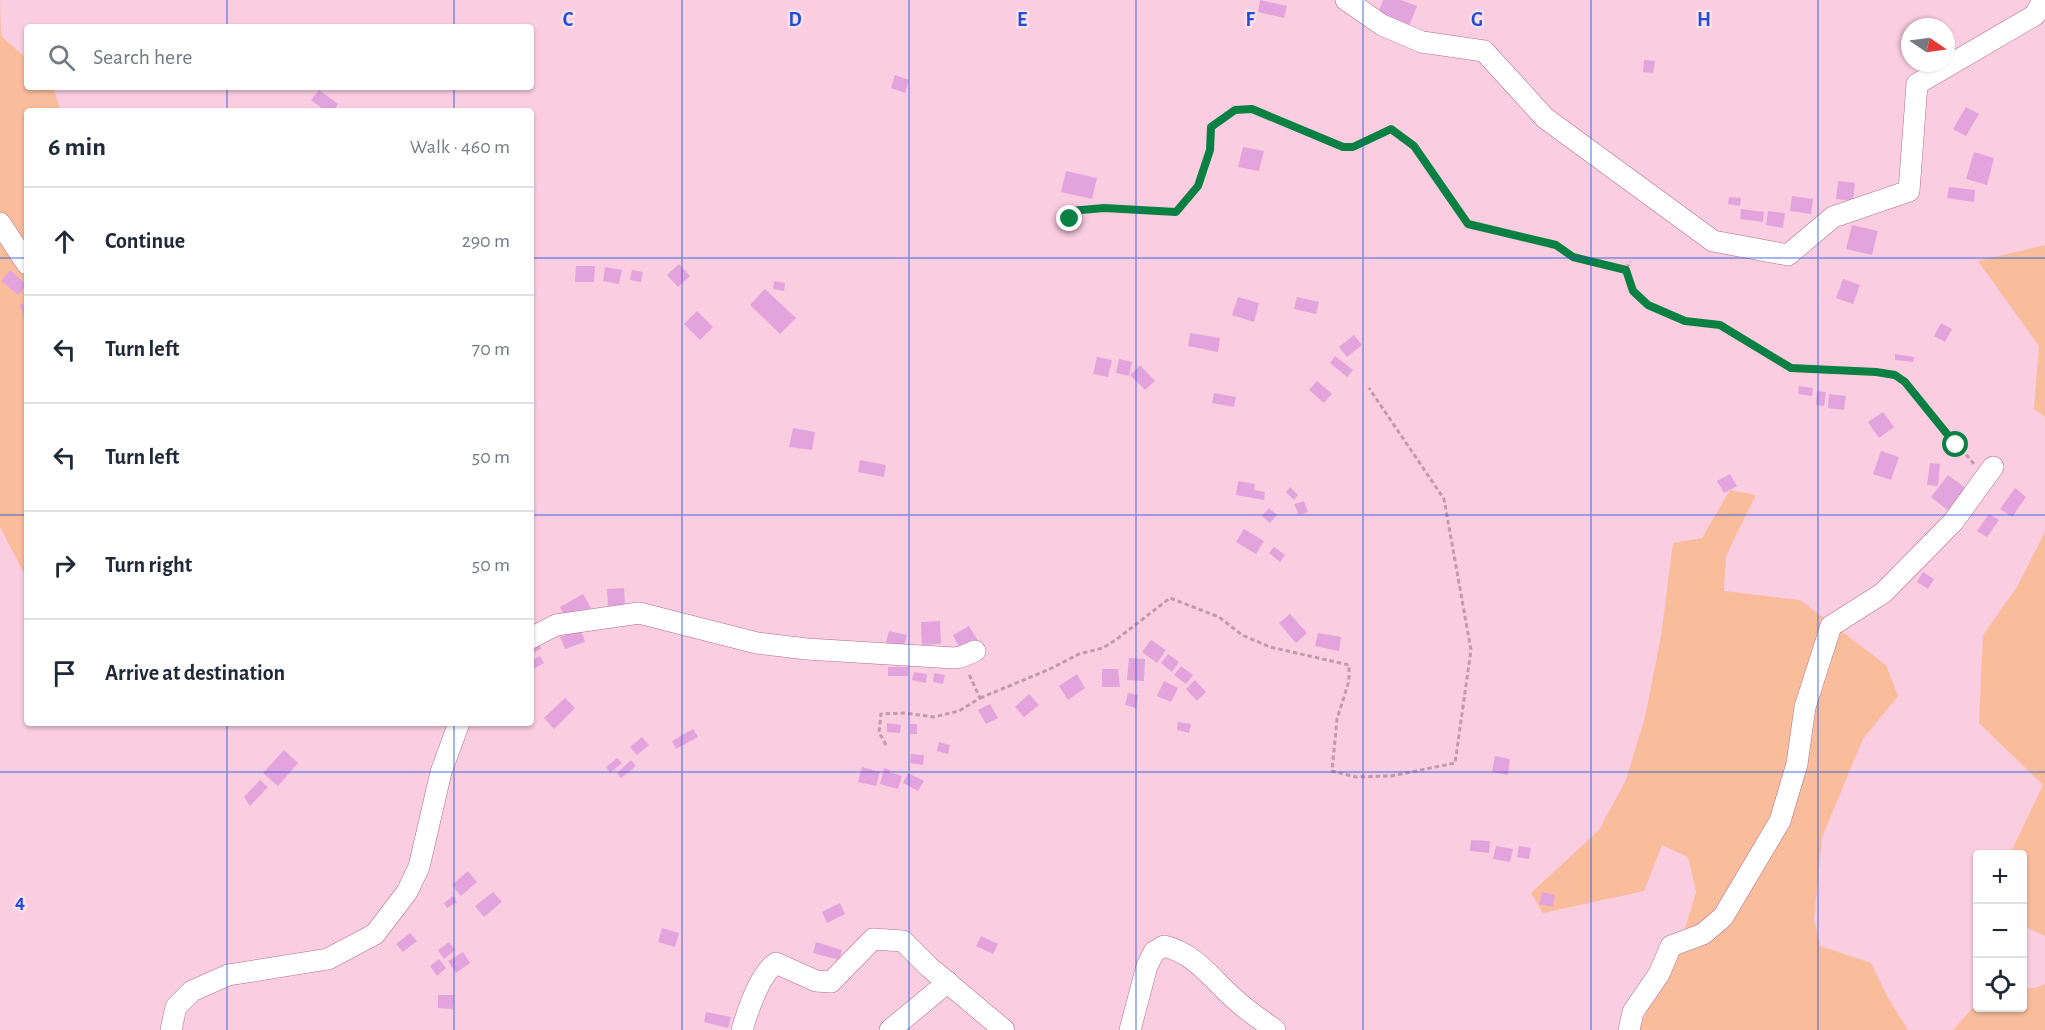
<!DOCTYPE html>
<meta charset="utf-8">
<style>
body{margin:0;font-family:"Alegreya Sans",sans-serif;background:#f2f2f3;color:#1f2937}
.controls{position:absolute;right:18px;bottom:18px;display:grid;overflow:hidden;border-radius:6px;box-shadow:0 2px 4px #0004}
.controls button{width:54px;height:54px;display:grid;place-items:center;padding:0;border:0;border-bottom:2px solid #e0e1e3;background:#fff;color:#1f2937;font:30px sans-serif}
.compass{position:absolute;left:1901px;top:18px;width:54px;height:54px;border-radius:50%;background:#fff;box-shadow:0 2px 4px #0004;rotate:103deg}
.stop{position:absolute;width:18px;height:18px;margin:-14px;border:4px solid #0b8043;border-radius:50%;background:#fff}
.stop.end{background:#0b8043;border-color:#fff;box-shadow:0 2px 6px #0008}
.list{margin:0;padding:0;list-style:none}
h2{display:flex;justify-content:space-between;align-items:center;height:78px;margin:0;padding:0 24px;font-size:26px}
h2 small{font-size:20px;font-weight:400;color:#747a83}
.list li{display:grid;grid-template-columns:39px 1fr auto;gap:18px;align-items:center;box-sizing:border-box;height:108px;padding:0 24px;border-top:2px solid #e0e1e3}
.list b{display:block;font-size:22px;white-space:nowrap}
.list em{font-size:20px;font-style:normal;color:#747a83}
.icon{flex:none;width:33px;height:33px;fill:none;stroke:currentColor;stroke-width:2;stroke-linecap:round;stroke-linejoin:round}
.map{position:relative;flex:none;width:2045px;height:1030px;overflow:hidden}
.search{position:absolute;background:#fff;box-shadow:0 2px 4px #0004;left:24px;top:24px;width:510px;height:66px;display:flex;align-items:center;gap:15px;box-sizing:border-box;padding:0 21px;border-radius:6px;color:#747a83;font-size:22px}
.panel{position:absolute;background:#fff;box-shadow:0 2px 4px #0004;left:24px;top:108px;width:510px;height:618px;border-radius:6px}
.map>svg:first-child{display:block}
</style>
<div class="map">
<svg width="2045" height="1030" viewBox="0 0 2045 1030">
<rect width="100%" height="100%" fill="#facde1"/>
<g fill="#f9bd9c">
<path d="M 0,0 L 1,36 L 27,59 L 27,87 L 53,87 L 61,111 L 27,111 L 27,579 L 0,527 Z"/>
<path d="M 2045,245 L 2045,417 L 2034,409 L 2039,346 L 1978,261 Z"/>
<path d="M 1730,490 L 1756,495 L 1726,556 L 1724,591 L 1800,600 L 1886,665 L 1898,696 L 1863,739 L 1822,837 L 1814,919 L 1820,946 L 1871,963 L 1888,998 L 1908,1030 L 1639,1030 L 1651,1000 L 1678,952 L 1696,892 L 1688,857 L 1662,845 L 1644,891 L 1543,913 L 1531,893 L 1599,830 L 1626,780 L 1645,717 L 1661,636 L 1673,543 L 1702,538 Z"/>
<path d="M 2045,532 L 2045,936 L 2023,926 L 2022,854 L 2010,854 L 2043,785 L 1979,723 L 1983,635 L 2017,587 Z"/>
<path d="M 2045,984 L 2045,1030 L 1953,1030 L 1977,1003 L 1978,1008 L 2022,1008 L 2023,988 L 2035,988 Z"/>
</g>
<g fill="#e3a4dd">
<path d="M 1260,0 L 1287,6 L 1284,18 L 1258,12 Z"/>
<path d="M 1383,0 L 1401,0 L 1417,6 L 1409,26 L 1378,13 Z"/>
<path d="M 1644,60 L 1655,61 L 1653,73 L 1643,72 Z"/>
<path d="M 895,75 L 909,80 L 905,93 L 891,88 Z"/>
<path d="M 319,90 L 338,104 L 333,111 L 326,111 L 311,100 Z"/>
<path d="M 1966,107 L 1979,114 L 1966,136 L 1953,129 Z"/>
<path d="M 1243,147 L 1264,151 L 1259,171 L 1238,167 Z"/>
<path d="M 1974,152 L 1994,158 L 1987,185 L 1966,179 Z"/>
<path d="M 1066,171 L 1097,178 L 1092,199 L 1061,192 Z"/>
<path d="M 1838,181 L 1855,183 L 1853,201 L 1836,199 Z"/>
<path d="M 1949,187 L 1975,190 L 1974,202 L 1947,198 Z"/>
<path d="M 1792,196 L 1813,199 L 1811,214 L 1790,211 Z"/>
<path d="M 1729,197 L 1741,198 L 1740,206 L 1728,204 Z"/>
<path d="M 1741,209 L 1764,212 L 1763,222 L 1740,219 Z"/>
<path d="M 1768,211 L 1785,213 L 1783,228 L 1766,225 Z"/>
<path d="M 1852,225 L 1878,231 L 1872,255 L 1846,249 Z"/>
<path d="M 679,264 L 690,276 L 678,287 L 667,275 Z"/>
<path d="M 576,266 L 595,266 L 594,282 L 575,282 Z"/>
<path d="M 605,267 L 622,270 L 619,284 L 603,281 Z"/>
<path d="M 10,270 L 27,285 L 18,295 L 1,281 Z"/>
<path d="M 632,270 L 643,272 L 641,282 L 630,280 Z"/>
<path d="M 1843,279 L 1860,285 L 1853,304 L 1836,298 Z"/>
<path d="M 774,281 L 785,283 L 784,291 L 773,289 Z"/>
<path d="M 765,289 L 796,318 L 780,334 L 750,305 Z"/>
<path d="M 1238,297 L 1259,303 L 1254,322 L 1232,315 Z"/>
<path d="M 1297,297 L 1319,302 L 1316,314 L 1294,309 Z"/>
<path d="M 27,302 L 27,324 L 20,305 Z"/>
<path d="M 697,311 L 713,327 L 700,340 L 684,324 Z"/>
<path d="M 1941,323 L 1952,329 L 1945,342 L 1934,336 Z"/>
<path d="M 1190,333 L 1220,338 L 1218,352 L 1188,346 Z"/>
<path d="M 1354,335 L 1362,345 L 1347,357 L 1339,347 Z"/>
<path d="M 1895,354 L 1914,357 L 1913,362 L 1895,360 Z"/>
<path d="M 1335,356 L 1353,370 L 1347,377 L 1330,363 Z"/>
<path d="M 1097,357 L 1112,360 L 1108,377 L 1093,374 Z"/>
<path d="M 1119,359 L 1132,362 L 1129,376 L 1116,373 Z"/>
<path d="M 1140,365 L 1155,381 L 1145,390 L 1130,375 Z"/>
<path d="M 1317,381 L 1332,394 L 1324,403 L 1309,390 Z"/>
<path d="M 1799,386 L 1813,388 L 1812,396 L 1798,394 Z"/>
<path d="M 1817,391 L 1826,392 L 1824,406 L 1816,405 Z"/>
<path d="M 1214,393 L 1236,397 L 1234,407 L 1212,403 Z"/>
<path d="M 1829,394 L 1846,396 L 1844,410 L 1828,408 Z"/>
<path d="M 1883,412 L 1894,427 L 1879,438 L 1868,422 Z"/>
<path d="M 793,428 L 815,432 L 812,450 L 789,447 Z"/>
<path d="M 1881,451 L 1899,457 L 1891,480 L 1873,474 Z"/>
<path d="M 860,460 L 886,465 L 884,477 L 858,472 Z"/>
<path d="M 1930,463 L 1940,464 L 1938,486 L 1927,485 Z"/>
<path d="M 1730,474 L 1737,486 L 1724,493 L 1717,481 Z"/>
<path d="M 1948,475 L 1967,489 L 1950,512 L 1931,497 Z"/>
<path d="M 1238,481 L 1255,484 L 1254,490 L 1265,492 L 1264,500 L 1236,495 Z"/>
<path d="M 1290,487 L 1298,495 L 1294,500 L 1286,492 Z"/>
<path d="M 2015,488 L 2026,497 L 2012,517 L 2000,509 Z"/>
<path d="M 1304,501 L 1308,512 L 1299,515 L 1294,504 Z"/>
<path d="M 1269,508 L 1277,515 L 1270,523 L 1262,516 Z"/>
<path d="M 1989,514 L 1999,520 L 1987,537 L 1977,531 Z"/>
<path d="M 1244,529 L 1264,541 L 1256,554 L 1236,542 Z"/>
<path d="M 1274,547 L 1285,555 L 1280,562 L 1269,553 Z"/>
<path d="M 1923,572 L 1934,579 L 1928,589 L 1917,582 Z"/>
<path d="M 624,588 L 625,605 L 608,606 L 607,589 Z"/>
<path d="M 583,594 L 591,608 L 567,621 L 560,607 Z"/>
<path d="M 1290,614 L 1307,633 L 1296,643 L 1279,623 Z"/>
<path d="M 940,621 L 941,644 L 922,645 L 921,622 Z"/>
<path d="M 969,626 L 978,641 L 961,651 L 953,635 Z"/>
<path d="M 581,630 L 585,642 L 565,649 L 560,637 Z"/>
<path d="M 889,631 L 907,635 L 903,651 L 885,646 Z"/>
<path d="M 1318,633 L 1341,637 L 1339,651 L 1315,646 Z"/>
<path d="M 1151,640 L 1166,650 L 1157,663 L 1142,652 Z"/>
<path d="M 538,641 L 541,649 L 531,654 L 531,645 Z"/>
<path d="M 1168,654 L 1179,662 L 1172,672 L 1161,663 Z"/>
<path d="M 540,656 L 544,663 L 531,670 L 531,661 Z"/>
<path d="M 1129,658 L 1145,659 L 1144,681 L 1127,680 Z"/>
<path d="M 1181,666 L 1193,675 L 1186,684 L 1174,675 Z"/>
<rect x="888" y="667" width="20" height="9"/>
<path d="M 1102,669 L 1118,669 L 1120,687 L 1102,687 Z"/>
<path d="M 914,672 L 927,674 L 926,683 L 912,680 Z"/>
<path d="M 934,673 L 945,675 L 943,684 L 933,682 Z"/>
<path d="M 1077,674 L 1085,688 L 1068,700 L 1059,686 Z"/>
<path d="M 1195,680 L 1206,692 L 1197,701 L 1186,689 Z"/>
<path d="M 1164,681 L 1178,688 L 1171,702 L 1157,696 Z"/>
<path d="M 1128,693 L 1138,695 L 1136,708 L 1125,705 Z"/>
<path d="M 1029,694 L 1039,705 L 1024,717 L 1015,707 Z"/>
<path d="M 565,698 L 575,708 L 554,729 L 544,718 Z"/>
<path d="M 990,704 L 998,718 L 986,724 L 978,710 Z"/>
<path d="M 1178,722 L 1191,724 L 1189,733 L 1177,730 Z"/>
<path d="M 887,723 L 901,725 L 900,733 L 887,732 Z"/>
<rect x="910" y="724" width="7" height="10"/>
<path d="M 693,729 L 698,737 L 676,749 L 672,741 Z"/>
<path d="M 642,737 L 649,745 L 637,755 L 630,747 Z"/>
<path d="M 939,742 L 950,745 L 948,754 L 937,751 Z"/>
<path d="M 284,750 L 298,763 L 278,786 L 263,773 Z"/>
<path d="M 911,754 L 924,755 L 923,765 L 910,763 Z"/>
<path d="M 1495,756 L 1510,759 L 1508,775 L 1492,772 Z"/>
<path d="M 617,758 L 622,763 L 610,773 L 606,767 Z"/>
<path d="M 631,760 L 636,766 L 621,778 L 617,773 Z"/>
<path d="M 862,767 L 880,772 L 876,786 L 858,782 Z"/>
<path d="M 884,768 L 890,770 L 889,772 L 902,776 L 898,789 L 880,784 Z"/>
<path d="M 908,773 L 924,781 L 918,791 L 903,783 Z"/>
<path d="M 260,780 L 268,787 L 250,806 L 244,797 Z"/>
<path d="M 1471,840 L 1490,841 L 1489,853 L 1470,851 Z"/>
<path d="M 1496,846 L 1513,849 L 1510,862 L 1493,859 Z"/>
<path d="M 1519,846 L 1531,848 L 1529,859 L 1517,857 Z"/>
<path d="M 468,871 L 477,882 L 461,896 L 452,885 Z"/>
<path d="M 493,892 L 502,902 L 484,917 L 475,906 Z"/>
<path d="M 1542,892 L 1555,895 L 1553,907 L 1539,904 Z"/>
<path d="M 453,896 L 457,902 L 447,908 L 444,903 Z"/>
<path d="M 840,903 L 845,914 L 827,923 L 822,912 Z"/>
<path d="M 662,928 L 679,933 L 675,947 L 658,942 Z"/>
<path d="M 410,933 L 417,941 L 403,952 L 396,944 Z"/>
<path d="M 981,936 L 998,944 L 993,954 L 976,946 Z"/>
<path d="M 449,942 L 455,950 L 444,959 L 438,950 Z"/>
<path d="M 816,942 L 842,950 L 839,960 L 813,953 Z"/>
<path d="M 463,952 L 470,963 L 456,973 L 448,961 Z"/>
<path d="M 439,959 L 446,968 L 437,976 L 430,966 Z"/>
<path d="M 438,995 L 454,995 L 453,1009 L 438,1008 Z"/>
<path d="M 706,1012 L 731,1017 L 728,1028 L 704,1022 Z"/>
</g>
<g fill="none" stroke-linecap="round" stroke-linejoin="round">
<defs>
<g id="minor">
<path d="M 1346,0 L 1382,25 L 1422,42 L 1484,51 L 1545,118 L 1713,241 L 1788,255 L 1833,217 L 1909,191 L 1917,84 L 2035,15 L 2043,0"/>
<path d="M 0,223 L 27,264"/>
<path d="M 531,638 L 556,625 L 639,613 L 757,643 L 807,649 L 954,658 L 961,657 L 975,651"/>
<path d="M 171,1030 L 176,1007 L 192,991 L 228,975 L 328,959 L 375,934 L 407,892 L 419,867 L 441,772 L 459,723"/>
<path d="M 742,1030 C 748,1010 759,975 776,963 L 816,981 L 831,982 L 873,939 L 903,941 L 929,967 L 1004,1030"/>
<path d="M 890,1030 L 948,982"/>
<path d="M 1130,1030 L 1147,966 L 1154,952 L 1164,946 C 1197,954 1213,981 1238,1002 C 1249,1012 1263,1021 1275,1030"/>
<path d="M 1629,1030 L 1633,1012 L 1659,974 L 1671,946 L 1703,934 L 1723,917 L 1780,821 L 1797,764 L 1805,707 L 1831,626 L 1883,593 L 1953,522 L 1993,467"/>
</g>
</defs>
<use href="#minor" stroke="#b16d8e" stroke-width="22"/>
<g stroke="#c29aac" stroke-width="3" stroke-dasharray="4.5 3" stroke-linecap="butt">
<path d="M 1070,219 L 1070,211 L 1104,208 L 1176,212 L 1198,186 L 1210,150 L 1211,127 L 1235,110 L 1252,109 L 1343,147 L 1353,147 L 1391,129 L 1414,145 L 1468,224 L 1556,245 L 1573,257 L 1626,270 L 1630,261"/>
<path d="M 1626,270 L 1633,291 L 1648,305 L 1685,321 L 1720,325 L 1791,368 L 1876,372 L 1895,375 L 1905,383 L 1974,464"/>
<path d="M 980,698 L 1050,669 L 1079,654 L 1103,648 L 1117,639 L 1170,598 L 1219,617 L 1242,635 L 1270,647 L 1349,665 L 1349,681 L 1337,719 L 1332,771 L 1356,777 L 1391,776 L 1455,763 L 1471,650 L 1444,499 L 1369,388"/>
<path d="M 886,745 L 879,732 L 881,714 L 905,713 L 934,717 L 959,711 L 980,698 L 968,672"/>
</g>
<use href="#minor" stroke="#fff" stroke-width="21"/>
</g>
<g fill="none" stroke-linecap="round" stroke-linejoin="round">
<path stroke="#0b8043" stroke-width="8" d="M 1070,219 L 1070,211 L 1104,208 L 1176,212 L 1198,186 L 1210,150 L 1211,127 L 1235,110 L 1252,109 L 1343,147 L 1353,147 L 1391,129 L 1414,146 L 1468,224 L 1556,245 L 1573,257 L 1626,270 L 1633,291 L 1648,305 L 1685,321 L 1720,325 L 1791,368 L 1876,372 L 1895,375 L 1905,382 L 1956,445"/>
</g>
<path fill="none" stroke="#1d4ed8" stroke-width="1.5" stroke-opacity="0.55" d="M 227,0 L 227,27M 454,0 L 454,27M 682,0 L 682,1030M 909,0 L 909,1030M 1136,0 L 1136,1030M 1363,0 L 1363,1030M 1591,0 L 1591,1030M 1818,0 L 1818,1030M 227,87 L 227,111M 454,87 L 454,111M 0,258 L 27,258M 531,258 L 2045,258M 0,515 L 27,515M 531,515 L 2045,515M 227,723 L 227,1030M 454,723 L 454,1030M 0,772 L 2045,772"/>
<g font-size="20" text-anchor="middle" font-weight="bold" fill="#1d4ed8" stroke="#fedfec" stroke-width="5" stroke-linejoin="round" paint-order="stroke">
<text x="568" y="26">C</text>
<text x="795" y="26">D</text>
<text x="1022" y="26">E</text>
<text x="1250" y="26">F</text>
<text x="1477" y="26">G</text>
<text x="1704" y="26">H</text>
<text x="20" y="908">4</text>
</g>
</svg>
<div class="controls">
<button>+</button>
<button>−</button>
<button><svg class="icon" aria-label="locate" viewBox="0 0 24 24"><circle cx="12" cy="12" r="6"/><path d="M12 2v4M12 18v4M2 12h4M18 12h4"/></svg></button>
</div>
<svg class="compass" viewBox="-18 -18 36 36"><path d="M0-13l5 13h-10z" fill="#e53935"/><path d="M0 13l5-13h-10z" fill="#747a83"/></svg>
<div class="stop" style="left:1956px;top:445px"></div>
<div class="stop end" style="left:1070px;top:219px"></div>
<div class="search"><svg class="icon" aria-label="search" viewBox="0 0 24 24"><circle cx="10" cy="10" r="6"/><path d="M15 15l6 6"/></svg>Search here</div>
<section class="panel">
<h2>6 min<small>Walk · 460 m</small></h2>
<ul class="list">
<li><svg class="icon" aria-label="ahead" viewBox="0 0 24 24"><path d="M12 20V5M6 11l6-6 6 6"/></svg><div><b>Continue</b></div><em>290 m</em></li>
<li><svg class="icon" aria-label="left" viewBox="0 0 24 24"><path d="M17 20v-9H6M10 6l-5 5 5 5"/></svg><div><b>Turn left</b></div><em>70 m</em></li>
<li><svg class="icon" aria-label="left" viewBox="0 0 24 24"><path d="M17 20v-9H6M10 6l-5 5 5 5"/></svg><div><b>Turn left</b></div><em>50 m</em></li>
<li><svg class="icon" aria-label="right" viewBox="0 0 24 24"><path d="M7 20v-9h11M14 6l5 5-5 5"/></svg><div><b>Turn right</b></div><em>50 m</em></li>
<li><svg class="icon" aria-label="arrive" viewBox="0 0 24 24"><path d="M6 21V4h12l-3 4 3 4H6"/></svg><div><b>Arrive at destination</b></div></li>
</ul>
</section>
</div>
